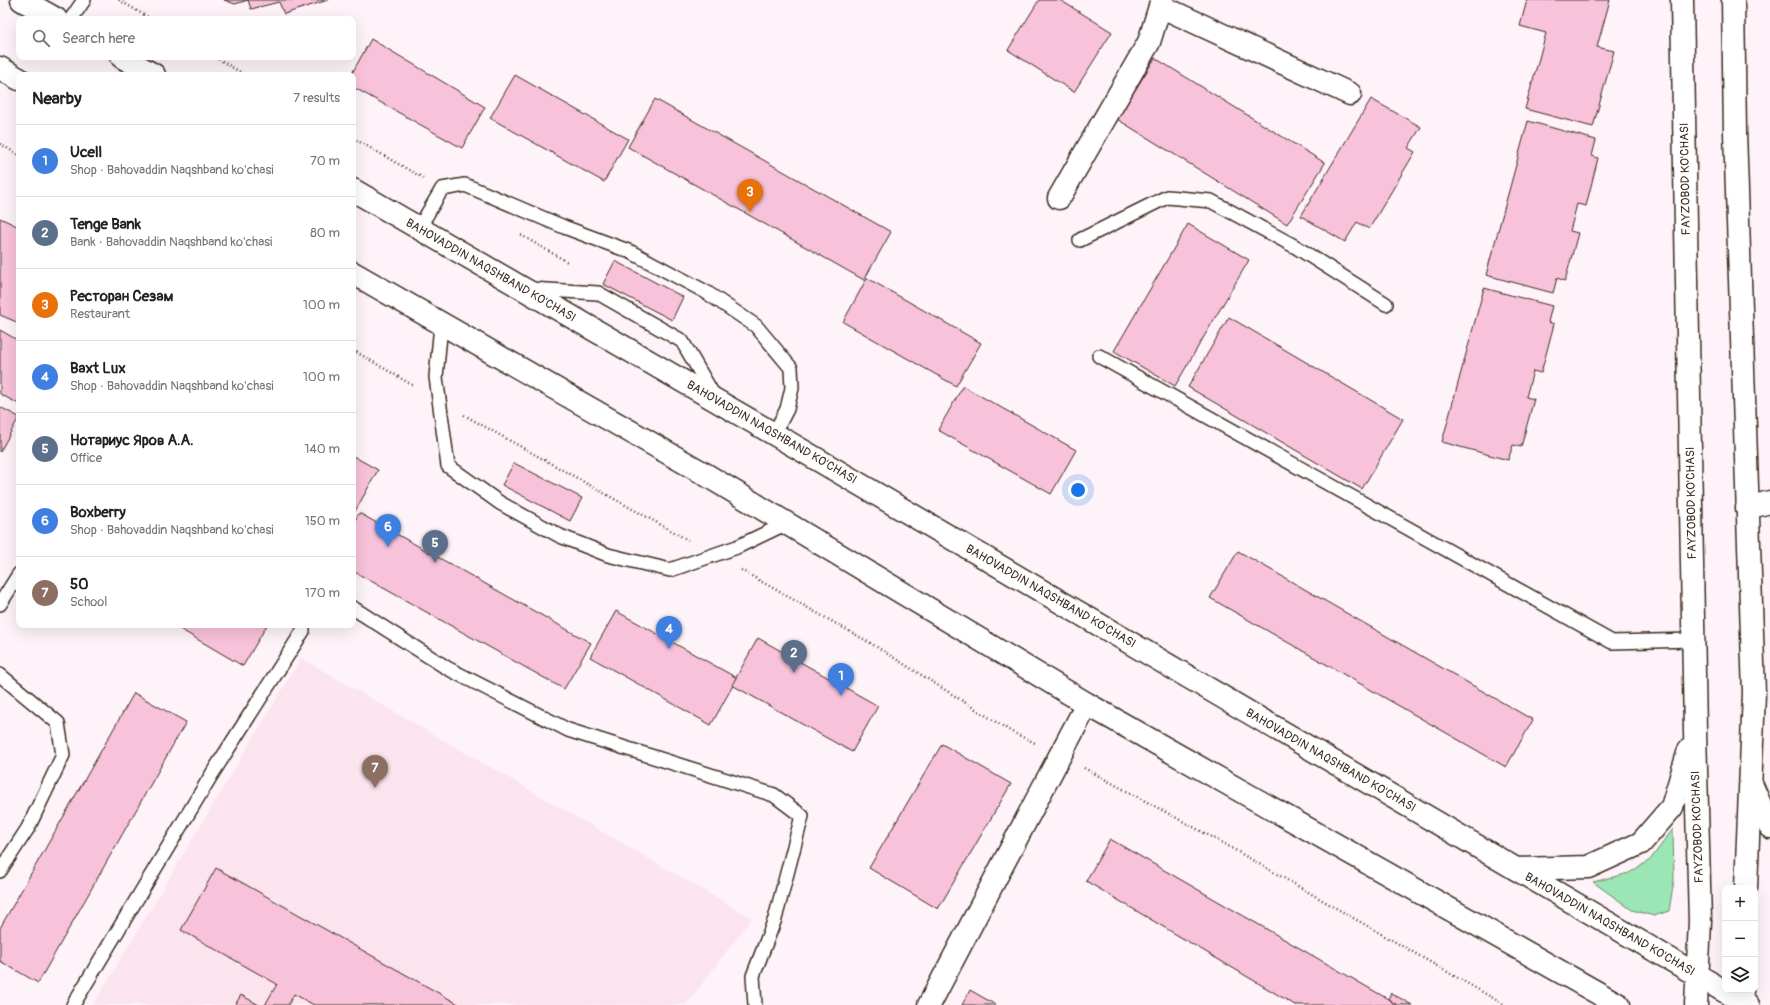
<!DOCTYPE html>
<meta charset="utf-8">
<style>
body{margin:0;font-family:Pangolin,sans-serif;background:#f2f2f2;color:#222}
.controls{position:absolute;right:12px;bottom:12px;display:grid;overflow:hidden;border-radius:8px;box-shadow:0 4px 16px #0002}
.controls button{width:36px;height:36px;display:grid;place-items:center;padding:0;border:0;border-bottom:1px solid #e0e0e0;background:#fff;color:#222;font:20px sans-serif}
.you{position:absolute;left:1078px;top:490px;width:14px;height:14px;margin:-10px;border:3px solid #fff;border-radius:50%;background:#1a73e8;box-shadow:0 0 0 6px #1a73e833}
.badge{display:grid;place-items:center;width:26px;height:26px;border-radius:50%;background:#0b8043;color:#fff;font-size:13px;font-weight:700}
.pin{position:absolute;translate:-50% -33px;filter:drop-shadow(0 1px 2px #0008)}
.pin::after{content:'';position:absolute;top:21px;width:14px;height:12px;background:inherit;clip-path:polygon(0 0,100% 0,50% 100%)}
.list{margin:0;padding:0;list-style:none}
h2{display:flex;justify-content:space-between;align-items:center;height:52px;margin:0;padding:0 16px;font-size:17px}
h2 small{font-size:13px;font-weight:400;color:#767676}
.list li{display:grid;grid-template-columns:26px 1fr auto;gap:12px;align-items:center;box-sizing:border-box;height:72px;padding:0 16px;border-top:1px solid #e0e0e0}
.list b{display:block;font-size:15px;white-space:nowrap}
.list p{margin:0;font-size:13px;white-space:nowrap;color:#767676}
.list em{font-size:13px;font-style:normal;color:#767676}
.icon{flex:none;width:22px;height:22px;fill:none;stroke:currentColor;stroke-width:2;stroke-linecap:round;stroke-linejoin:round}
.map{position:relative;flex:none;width:1770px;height:1005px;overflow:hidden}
.search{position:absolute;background:#fff;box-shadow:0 4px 16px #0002;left:16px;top:16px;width:340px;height:44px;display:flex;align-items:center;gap:10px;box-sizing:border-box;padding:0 14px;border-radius:8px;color:#767676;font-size:15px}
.panel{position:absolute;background:#fff;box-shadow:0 4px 16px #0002;left:16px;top:72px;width:340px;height:556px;border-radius:8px}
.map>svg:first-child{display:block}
</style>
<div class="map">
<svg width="1770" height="1005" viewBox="0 0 1770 1005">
<rect width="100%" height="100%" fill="#fef3f8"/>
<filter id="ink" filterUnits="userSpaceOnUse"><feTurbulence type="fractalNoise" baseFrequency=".025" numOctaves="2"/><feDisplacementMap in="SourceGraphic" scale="8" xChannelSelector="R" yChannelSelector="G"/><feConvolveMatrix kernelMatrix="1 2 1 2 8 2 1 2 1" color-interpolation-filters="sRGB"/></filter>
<g filter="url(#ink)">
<path fill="#fce4ef" d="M 301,658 L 752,918 L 686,1005 L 93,1005 Z"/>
<path fill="#9ce5b4" stroke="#6c8869" d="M 1673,829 L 1674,880 L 1669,911 L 1654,916 L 1632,910 L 1593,882 L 1629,873 L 1650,860 Z"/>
<g fill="#f8c2da" stroke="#3b2a1e">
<path d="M 224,0 L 248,0 L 235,4 Z"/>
<path d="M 248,0 L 328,0 L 284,14 L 279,2 L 251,9 Z"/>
<path d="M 1039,0 L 1060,0 L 1112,32 L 1074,92 L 1008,50 Z"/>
<path d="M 1527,0 L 1610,0 L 1597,47 L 1614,51 L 1593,127 L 1525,109 L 1546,33 L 1520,26 Z"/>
<path d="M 371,39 L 485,107 L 462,148 L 353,87 L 353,75 L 351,75 Z"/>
<path d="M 1155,58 L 1325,163 L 1287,224 L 1117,119 Z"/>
<path d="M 515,75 L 628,139 L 604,182 L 490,118 Z"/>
<path d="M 655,99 L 891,232 L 864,280 L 628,147 Z"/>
<path d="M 1371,99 L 1421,127 L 1408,148 L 1415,152 L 1369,229 L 1357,222 L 1345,242 L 1301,216 Z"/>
<path d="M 1528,121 L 1596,140 L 1592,156 L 1598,158 L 1586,206 L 1577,204 L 1570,231 L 1578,233 L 1565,281 L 1557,278 L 1553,293 L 1486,275 Z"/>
<path d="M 0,218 L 19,227 L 19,323 L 0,315 Z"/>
<path d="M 1188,224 L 1249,260 L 1175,386 L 1114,351 Z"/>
<path d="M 615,261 L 683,297 L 672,320 L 603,284 Z"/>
<path d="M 867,278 L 981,343 L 956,386 L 843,322 Z"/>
<path d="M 1484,288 L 1552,306 L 1548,322 L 1554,324 L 1541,373 L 1533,371 L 1526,397 L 1534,399 L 1521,447 L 1513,445 L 1508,460 L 1442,442 Z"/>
<path d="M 1229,317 L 1403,419 L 1362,489 L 1188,387 Z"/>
<path d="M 0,330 L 19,341 L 19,404 L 0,394 Z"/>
<path d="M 963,386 L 1076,450 L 1051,494 L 938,430 Z"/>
<path d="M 0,407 L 19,417 L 0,452 Z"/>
<path d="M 353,456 L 378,470 L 353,515 Z"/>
<path d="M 514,463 L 582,498 L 570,521 L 502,485 Z"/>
<path d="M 359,513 L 591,643 L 564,689 L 353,571 L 353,524 Z"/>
<path d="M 1238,551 L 1533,720 L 1506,767 L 1210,598 Z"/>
<path d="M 616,611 L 737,678 L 711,725 L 590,657 Z"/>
<path d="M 173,625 L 267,625 L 243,666 Z"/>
<path d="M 758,638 L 878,706 L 852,752 L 732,685 Z"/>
<path d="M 134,693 L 186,722 L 38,983 L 0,961 L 0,928 Z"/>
<path d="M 942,744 L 1011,784 L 938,909 L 869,868 Z"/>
<path d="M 1110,839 L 1388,999 L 1397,1005 L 1295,1005 L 1086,881 Z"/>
<path d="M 216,868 L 385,963 L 460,1005 L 314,1005 L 294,994 L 288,1005 L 265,1005 L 277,984 L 181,930 Z"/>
<path d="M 970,990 L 996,1005 L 962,1005 Z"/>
<path d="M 1391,993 L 1412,1005 L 1397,1005 L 1388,999 Z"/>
<path d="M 241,995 L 259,1005 L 235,1005 Z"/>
</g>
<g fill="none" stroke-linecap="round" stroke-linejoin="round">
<defs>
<g id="service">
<path d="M 71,19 L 84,0"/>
<path d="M 419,228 L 442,189 L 465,185 L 564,227 L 631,252 L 706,292 L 756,326 L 791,368 L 792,388 L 787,409 L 774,434"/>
<path d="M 1080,240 L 1167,197 L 1211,201 L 1296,247 L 1386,304"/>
<path d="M 530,289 L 598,293 L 682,341 L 714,396"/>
<path d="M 441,325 L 436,377 L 448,466 L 500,503 L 560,536 L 608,555 L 670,570 L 737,547 L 787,523"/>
<path d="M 1099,356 L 1612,642 L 1693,640"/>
<path d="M 0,604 L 19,574"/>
<path d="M 353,608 L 447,668 L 568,730 L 774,795 L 802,816 L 775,919 L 753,976 L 755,1005"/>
<path d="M 0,675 L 58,723 L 63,755 L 28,828 L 0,871"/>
<path d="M 73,1005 L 212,774 L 303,631 L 303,625"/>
</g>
<g id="minor">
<path d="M 1160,6 L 1350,94"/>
<path d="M 1059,198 L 1149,42 L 1162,0"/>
<path d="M 1747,508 L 1770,502"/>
<path d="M 929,1005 L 1087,704"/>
</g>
<g id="secondary">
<path d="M 22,0 L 56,19"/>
<path d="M 122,57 L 154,75"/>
<path d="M 0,68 L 19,79"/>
<path d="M 353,190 L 774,434 L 1748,1005"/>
<path d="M 353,273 L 703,473 L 1087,704 L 1619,1005"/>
</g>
<g id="primary">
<path d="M 1682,0 L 1695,732 L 1700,921 L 1696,1005"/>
<path d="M 1733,0 L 1735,132 L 1754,693 L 1746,888"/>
<path d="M 1752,786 L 1770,827"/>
<path d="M 1516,869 L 1588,867 L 1641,843 L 1672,807 L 1689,750"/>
<path d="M 1741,1005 L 1742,990"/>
</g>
</defs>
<use href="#service" stroke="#3b2a1e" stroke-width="16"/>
<use href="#minor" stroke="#3b2a1e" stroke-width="25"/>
<use href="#secondary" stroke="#3b2a1e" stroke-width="25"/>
<use href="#primary" stroke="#3b2a1e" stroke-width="25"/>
<g stroke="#3b2a1e" stroke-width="2.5" stroke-dasharray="1 3" stroke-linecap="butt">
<path d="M 119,0 L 151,19"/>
<path d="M 215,57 L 245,75"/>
<path d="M 353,138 L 423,178"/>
<path d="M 0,144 L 19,155"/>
<path d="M 521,235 L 569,263"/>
<path d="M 353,350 L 414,386"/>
<path d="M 464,415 L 688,540"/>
<path d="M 741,570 L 872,644 L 1012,732 L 1037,744"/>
<path d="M 1084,768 L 1221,842 L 1505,1005"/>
</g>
<use href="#service" stroke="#fff" stroke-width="13"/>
<use href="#minor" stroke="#fff" stroke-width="22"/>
<use href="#secondary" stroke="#fff" stroke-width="22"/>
<use href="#primary" stroke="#fff" stroke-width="22"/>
</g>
</g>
<g text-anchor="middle" stroke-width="4" stroke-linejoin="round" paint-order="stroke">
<g font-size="12" fill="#3b2a1e" stroke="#fff">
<text transform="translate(1685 179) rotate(-91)" y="4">FAYZOBOD KO'CHASI</text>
<text transform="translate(491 270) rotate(30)" y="4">BAHOVADDIN NAQSHBAND KO'CHASI</text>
<text transform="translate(772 432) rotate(30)" y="4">BAHOVADDIN NAQSHBAND KO'CHASI</text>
<text transform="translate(1691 503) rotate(-91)" y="4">FAYZOBOD KO'CHASI</text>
<text transform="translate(1051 596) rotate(30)" y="4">BAHOVADDIN NAQSHBAND KO'CHASI</text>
<text transform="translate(1331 760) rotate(30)" y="4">BAHOVADDIN NAQSHBAND KO'CHASI</text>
<text transform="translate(1697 827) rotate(-92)" y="4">FAYZOBOD KO'CHASI</text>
<text transform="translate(1610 924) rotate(30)" y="4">BAHOVADDIN NAQSHBAND KO'CHASI</text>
</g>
</g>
</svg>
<div class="controls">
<button>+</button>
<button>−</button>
<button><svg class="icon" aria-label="layers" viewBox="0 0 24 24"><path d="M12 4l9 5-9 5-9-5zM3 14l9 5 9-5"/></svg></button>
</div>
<div class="you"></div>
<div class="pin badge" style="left:841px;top:696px;background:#3f7fe0">1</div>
<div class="pin badge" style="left:794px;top:673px;background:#5c6f8a">2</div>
<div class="pin badge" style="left:750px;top:212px;background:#e8710a">3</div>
<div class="pin badge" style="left:669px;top:649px;background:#3f7fe0">4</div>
<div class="pin badge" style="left:435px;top:563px;background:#5c6f8a">5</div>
<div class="pin badge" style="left:388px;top:547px;background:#3f7fe0">6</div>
<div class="pin badge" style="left:375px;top:788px;background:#8d6e63">7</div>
<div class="search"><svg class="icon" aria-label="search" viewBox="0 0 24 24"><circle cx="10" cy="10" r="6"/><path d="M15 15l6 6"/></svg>Search here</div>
<section class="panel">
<h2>Nearby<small>7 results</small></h2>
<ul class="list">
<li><span class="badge" style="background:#3f7fe0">1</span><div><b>Ucell</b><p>Shop · Bahovaddin Naqshband ko'chasi</p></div><em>70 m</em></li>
<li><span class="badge" style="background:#5c6f8a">2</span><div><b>Tenge Bank</b><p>Bank · Bahovaddin Naqshband ko'chasi</p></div><em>80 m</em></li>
<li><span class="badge" style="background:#e8710a">3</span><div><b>Ресторан Сезам</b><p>Restaurant</p></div><em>100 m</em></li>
<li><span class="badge" style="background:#3f7fe0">4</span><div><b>Baxt Lux</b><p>Shop · Bahovaddin Naqshband ko'chasi</p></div><em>100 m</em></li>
<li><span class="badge" style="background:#5c6f8a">5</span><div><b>Нотариус Яров А.А.</b><p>Office</p></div><em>140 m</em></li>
<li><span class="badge" style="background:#3f7fe0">6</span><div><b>Boxberry</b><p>Shop · Bahovaddin Naqshband ko'chasi</p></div><em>150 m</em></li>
<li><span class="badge" style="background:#8d6e63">7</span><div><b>50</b><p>School</p></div><em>170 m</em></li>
</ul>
</section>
</div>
